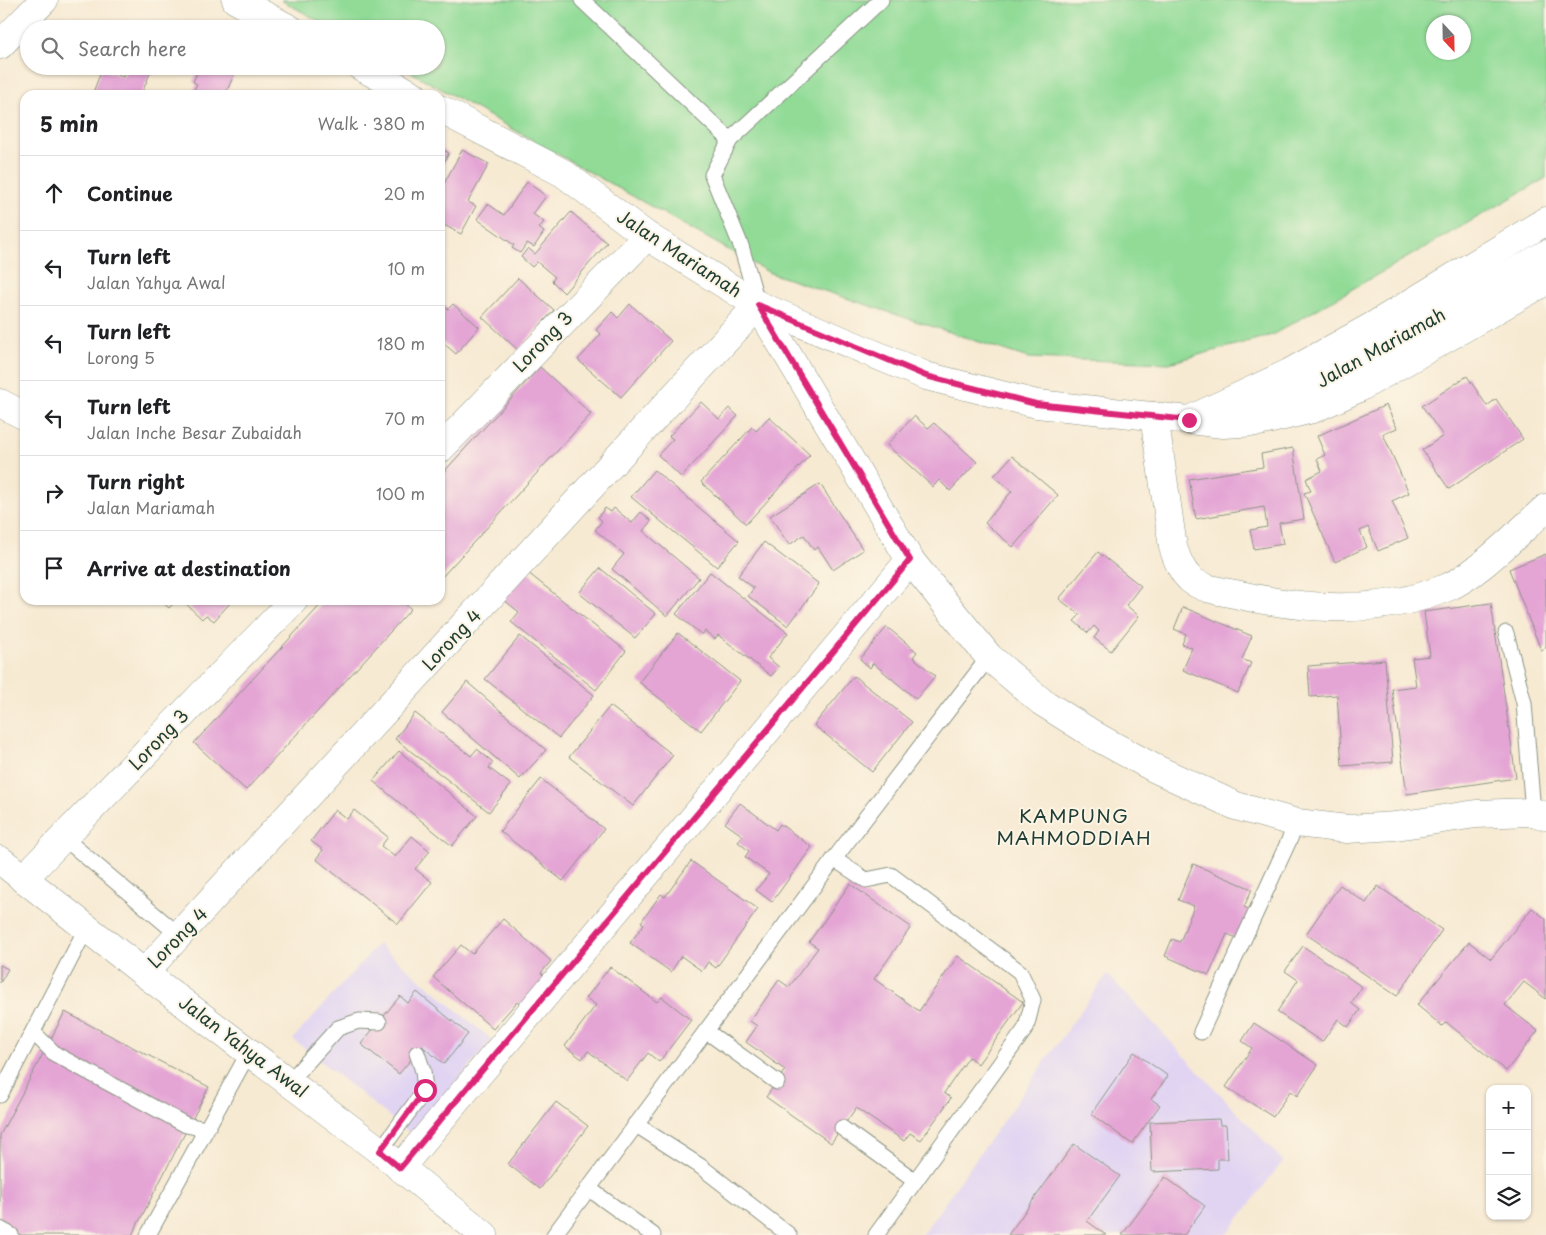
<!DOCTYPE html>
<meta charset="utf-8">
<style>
body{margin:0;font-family:"Playpen Sans",sans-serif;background:#f2f2f2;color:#202124}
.controls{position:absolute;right:15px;bottom:15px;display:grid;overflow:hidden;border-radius:10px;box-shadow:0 1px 4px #0004}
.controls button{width:45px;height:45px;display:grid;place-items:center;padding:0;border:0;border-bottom:1px solid #e0e0e0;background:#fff;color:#202124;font:25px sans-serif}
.compass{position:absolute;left:1426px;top:15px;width:45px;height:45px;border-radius:50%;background:#fff;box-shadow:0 1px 4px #0004;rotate:158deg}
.stop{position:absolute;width:15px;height:15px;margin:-11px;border:4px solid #db2777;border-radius:50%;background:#fff}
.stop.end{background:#db2777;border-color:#fff;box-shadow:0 1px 5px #0008}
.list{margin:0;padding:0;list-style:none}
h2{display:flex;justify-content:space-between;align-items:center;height:65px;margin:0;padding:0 20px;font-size:21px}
h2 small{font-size:16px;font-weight:400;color:#757577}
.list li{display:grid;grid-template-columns:32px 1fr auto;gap:15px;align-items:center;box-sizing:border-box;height:75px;padding:0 20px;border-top:1px solid #e0e0e0}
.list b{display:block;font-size:19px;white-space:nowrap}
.list p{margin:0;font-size:16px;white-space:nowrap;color:#757577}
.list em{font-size:16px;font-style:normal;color:#757577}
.icon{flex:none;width:28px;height:28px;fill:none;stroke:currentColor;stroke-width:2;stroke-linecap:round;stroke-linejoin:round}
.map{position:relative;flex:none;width:1546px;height:1235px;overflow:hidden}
.search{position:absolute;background:#fff;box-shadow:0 1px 4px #0004;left:20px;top:20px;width:425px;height:55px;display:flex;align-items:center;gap:12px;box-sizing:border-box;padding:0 18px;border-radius:28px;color:#757577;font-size:19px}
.panel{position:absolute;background:#fff;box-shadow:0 1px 4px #0004;left:20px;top:90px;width:425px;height:515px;border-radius:15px}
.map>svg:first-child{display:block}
</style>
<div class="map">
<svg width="1546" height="1235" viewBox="0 0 1546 1235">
<rect width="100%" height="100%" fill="#fcf5e5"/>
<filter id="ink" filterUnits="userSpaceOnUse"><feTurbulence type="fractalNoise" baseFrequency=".02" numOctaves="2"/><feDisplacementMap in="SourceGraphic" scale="10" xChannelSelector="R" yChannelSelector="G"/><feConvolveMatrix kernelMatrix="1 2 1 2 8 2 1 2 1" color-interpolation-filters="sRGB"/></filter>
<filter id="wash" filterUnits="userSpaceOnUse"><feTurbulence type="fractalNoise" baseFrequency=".0096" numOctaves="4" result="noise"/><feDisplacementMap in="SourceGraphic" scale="20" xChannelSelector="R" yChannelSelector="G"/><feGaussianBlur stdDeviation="1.12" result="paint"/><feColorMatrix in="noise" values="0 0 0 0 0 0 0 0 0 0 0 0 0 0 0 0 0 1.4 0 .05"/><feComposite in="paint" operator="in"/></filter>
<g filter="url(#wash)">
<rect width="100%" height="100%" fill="#f7ead3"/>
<g fill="#e1d4f3">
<path d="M 378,944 L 492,1040 L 412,1135 L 293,1039 Z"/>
<path d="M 1107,974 L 1283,1161 L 1226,1235 L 922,1235 Z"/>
</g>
<path fill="#91db97" stroke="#588c66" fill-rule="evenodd" d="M 281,0 L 1546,0 L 1546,178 L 1272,335 L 1169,363 L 1028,358 L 770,273 L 400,66 L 436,66 L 436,29 L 333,29 ZM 1434,22 L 1464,22 L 1464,52 L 1434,52 Z"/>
<g id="blocks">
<g fill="#e4a5d5">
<path d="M 127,66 L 153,66 L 141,95 L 92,95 L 102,69 L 123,77 Z"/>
<path d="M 200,66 L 238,66 L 225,95 L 191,95 L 197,84 L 193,82 Z"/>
<path d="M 440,148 L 449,153 L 440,170 Z"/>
<path d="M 462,150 L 489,164 L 468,202 L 476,206 L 461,234 L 440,223 L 440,191 Z"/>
<path d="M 527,182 L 546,196 L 533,214 L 544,222 L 539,228 L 544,232 L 534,247 L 527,243 L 520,253 L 512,248 L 514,245 L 477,219 L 488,204 L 504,215 Z"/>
<path d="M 571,212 L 607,243 L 564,293 L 552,281 L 555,277 L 537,262 L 532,267 L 521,257 L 528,248 L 535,254 Z"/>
<path d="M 518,278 L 554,310 L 518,350 L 482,317 Z"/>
<path d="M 440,302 L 448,309 L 453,304 L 479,327 L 456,354 L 440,340 Z"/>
<path d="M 630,304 L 671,341 L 621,397 L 578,360 L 601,334 L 596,330 L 612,312 L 618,318 Z"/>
<path d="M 540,367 L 591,414 L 440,579 L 440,476 Z"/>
<path d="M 1467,376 L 1487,406 L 1496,399 L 1523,439 L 1449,489 L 1422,450 L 1443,436 L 1422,406 Z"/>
<path d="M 701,402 L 719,419 L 729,408 L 738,416 L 681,477 L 658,455 L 673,439 L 669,436 Z"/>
<path d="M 1386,405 L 1397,428 L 1383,434 L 1409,493 L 1392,501 L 1408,538 L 1378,551 L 1368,527 L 1360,531 L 1367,547 L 1335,562 L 1304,493 L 1311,491 L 1306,479 L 1322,471 L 1317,459 L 1325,455 L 1317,436 Z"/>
<path d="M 914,416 L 928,428 L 934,423 L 977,462 L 950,491 L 939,480 L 933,487 L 887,445 Z"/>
<path d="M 769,417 L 810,455 L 746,524 L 701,482 L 752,427 L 756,431 Z"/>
<path d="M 1293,448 L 1304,519 L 1279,523 L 1283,544 L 1254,549 L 1250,530 L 1267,527 L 1264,507 L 1196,519 L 1189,479 L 1263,467 L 1261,454 Z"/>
<path d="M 1012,456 L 1058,495 L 1013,547 L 985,523 L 1012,491 L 994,476 Z"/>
<path d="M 654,470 L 739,541 L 717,567 L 631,497 Z"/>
<path d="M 820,484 L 863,550 L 833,570 L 818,547 L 814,550 L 804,535 L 789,545 L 770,516 Z"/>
<path d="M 605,508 L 611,512 L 614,508 L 632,523 L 641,512 L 651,521 L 643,531 L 699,578 L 667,616 L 612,569 L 624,554 L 595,530 L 602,521 L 598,517 Z"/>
<path d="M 764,542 L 819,584 L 788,626 L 748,596 L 754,588 L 738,576 Z"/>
<path d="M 1098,552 L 1141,586 L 1126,605 L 1139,616 L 1111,651 L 1094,638 L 1099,631 L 1094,626 L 1088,633 L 1074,621 L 1080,615 L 1059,599 Z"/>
<path d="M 1546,554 L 1546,648 L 1541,650 L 1509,569 Z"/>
<path d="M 600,568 L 656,614 L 635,638 L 579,593 Z"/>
<path d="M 527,572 L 626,651 L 596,690 L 511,622 L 519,612 L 504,600 Z"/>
<path d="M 710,572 L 788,633 L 768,658 L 779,667 L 771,676 L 718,635 L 715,639 L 705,631 L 702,635 L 676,614 Z"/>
<path d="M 160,600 L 177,600 L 169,608 Z"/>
<path d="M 182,600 L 227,600 L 230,603 L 214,621 L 206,615 L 202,619 Z"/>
<path d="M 325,600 L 401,600 L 411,609 L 246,790 L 194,743 Z"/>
<path d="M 1491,603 L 1516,778 L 1407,794 L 1392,689 L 1416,686 L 1412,658 L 1430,656 L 1424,612 Z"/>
<path d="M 1183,607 L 1252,636 L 1242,659 L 1251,663 L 1238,693 L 1183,670 L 1192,648 L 1182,644 L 1186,634 L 1174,629 Z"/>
<path d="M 887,627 L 917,652 L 913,657 L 935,676 L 916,699 L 873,663 L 870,668 L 860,659 Z"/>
<path d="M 678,633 L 740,681 L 701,731 L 639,682 Z"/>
<path d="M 520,636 L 594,695 L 559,738 L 485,679 Z"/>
<path d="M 1385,660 L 1393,762 L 1342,766 L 1337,695 L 1310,697 L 1308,666 Z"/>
<path d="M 854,676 L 912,722 L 872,772 L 814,725 Z"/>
<path d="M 467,682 L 546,750 L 520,779 L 442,712 Z"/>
<path d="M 610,706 L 673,755 L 633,806 L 569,757 Z"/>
<path d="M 415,713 L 471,756 L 477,749 L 493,762 L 489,768 L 511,785 L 489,812 L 395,739 Z"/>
<path d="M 399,751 L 477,816 L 452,846 L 373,781 Z"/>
<path d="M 541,779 L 604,829 L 563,881 L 500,831 Z"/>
<path d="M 740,803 L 776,830 L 780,824 L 812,847 L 772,902 L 756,890 L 769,874 L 745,857 L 749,851 L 738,842 L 743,836 L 725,823 Z"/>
<path d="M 335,810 L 347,819 L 354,810 L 388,837 L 381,846 L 395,857 L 412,836 L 430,851 L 415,869 L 432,882 L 398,924 L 316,859 L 323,850 L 311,841 Z"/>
<path d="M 691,861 L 758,909 L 716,968 L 708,962 L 702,971 L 681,956 L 671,972 L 630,943 L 644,924 L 641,922 L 661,894 L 665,897 Z"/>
<path d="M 1193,864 L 1252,889 L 1244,907 L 1250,910 L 1237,938 L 1227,934 L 1209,975 L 1165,956 L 1172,939 L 1180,942 L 1194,906 L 1178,900 Z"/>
<path d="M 850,884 L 911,927 L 874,979 L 919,1011 L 958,956 L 1023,1002 L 978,1064 L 969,1057 L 944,1093 L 951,1098 L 921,1140 L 910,1133 L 904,1141 L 856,1108 L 831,1143 L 766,1097 L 785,1070 L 746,1042 L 757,1026 L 750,1021 L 779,980 L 789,987 L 818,948 L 809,942 Z"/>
<path d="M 1340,885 L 1366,903 L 1378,886 L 1442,930 L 1397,996 L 1306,934 Z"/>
<path d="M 1532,908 L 1546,919 L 1546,999 L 1524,982 L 1505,1005 L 1538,1031 L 1506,1071 L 1446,1022 L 1442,1026 L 1417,1005 L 1469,942 L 1491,959 Z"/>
<path d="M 503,919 L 551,961 L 541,973 L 551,982 L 527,1011 L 517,1002 L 493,1029 L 433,977 L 461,945 L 472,954 Z"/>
<path d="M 1303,946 L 1362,987 L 1351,1003 L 1360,1010 L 1348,1027 L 1338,1019 L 1322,1042 L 1277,1012 L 1298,980 L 1285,971 Z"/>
<path d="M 0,965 L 8,969 L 0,983 Z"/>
<path d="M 610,967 L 657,1002 L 662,997 L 691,1020 L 659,1062 L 648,1053 L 627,1081 L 588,1051 L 582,1059 L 565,1046 L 596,1005 L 586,998 Z"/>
<path d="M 417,992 L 468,1034 L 444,1064 L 422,1046 L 399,1074 L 361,1044 L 400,996 L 408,1003 Z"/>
<path d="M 65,1012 L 209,1087 L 132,1235 L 0,1235 L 0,1135 Z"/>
<path d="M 1254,1023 L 1318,1065 L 1297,1096 L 1290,1091 L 1273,1117 L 1226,1087 L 1252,1048 L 1242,1041 Z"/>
<path d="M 1134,1052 L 1168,1076 L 1151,1099 L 1160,1105 L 1132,1144 L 1091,1114 Z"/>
<path d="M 556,1102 L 588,1126 L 540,1189 L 508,1164 Z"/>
<path d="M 1219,1119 L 1220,1125 L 1226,1125 L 1228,1159 L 1218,1159 L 1218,1169 L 1152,1172 L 1150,1122 Z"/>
<path d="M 1074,1144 L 1120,1176 L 1087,1221 L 1106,1235 L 1008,1235 Z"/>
<path d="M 1165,1177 L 1205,1206 L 1184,1235 L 1122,1235 Z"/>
</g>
</g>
</g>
<g filter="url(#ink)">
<use href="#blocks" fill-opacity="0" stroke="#8b9484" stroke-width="1"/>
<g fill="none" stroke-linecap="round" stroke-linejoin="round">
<defs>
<g id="lane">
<path d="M 582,0 L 730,140"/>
<path d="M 758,305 L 741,246 L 712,175 L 730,140 L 881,0"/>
<path d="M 1506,633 L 1524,703 L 1533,812"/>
<path d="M 64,838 L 180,936"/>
<path d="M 834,859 L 866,880 L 891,875 L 1020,972 L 1033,1000 L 1026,1028 L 876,1235"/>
<path d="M 706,1031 L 777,1082"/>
<path d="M 33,1032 L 55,1054 L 186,1125 L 206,1129"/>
<path d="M 1201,1032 L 1297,823"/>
<path d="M 290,1081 L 338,1028 L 359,1021 L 379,1022"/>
<path d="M 0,1095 L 87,927"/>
<path d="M 635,1124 L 700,1166 L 789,1235"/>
<path d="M 842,1128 L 915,1181"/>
<path d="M 380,1151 L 425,1090 L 423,1071 L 417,1053"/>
<path d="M 588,1188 L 653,1235"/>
<path d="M 0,1229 L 11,1235"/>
<path d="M 148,1235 L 249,1052"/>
<path d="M 554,1235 L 834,859 L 989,657"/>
</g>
<g id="street">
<path d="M 236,0 L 290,29"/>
<path d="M 360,66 L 413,95"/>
<path d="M 440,109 L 563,173 L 647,236 L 758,305 L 926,376 L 1037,404 L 1189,420 L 1278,399 L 1335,377 L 1546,254"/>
<path d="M 758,305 L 910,560 L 989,657 L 1042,702 L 1099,738 L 1154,768 L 1236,806 L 1297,823 L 1347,829 L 1396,826 L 1476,814 L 1533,812 L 1546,816"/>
<path d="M 0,403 L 25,416"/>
<path d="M 1154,416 L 1173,547 C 1177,559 1181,571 1191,580 C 1203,589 1220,591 1235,594 C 1304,610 1380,616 1448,587 C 1477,575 1521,530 1546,508"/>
<path d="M 440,449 L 647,236"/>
<path d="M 23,879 L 294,600"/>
<path d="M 144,973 L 758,305"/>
<path d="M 400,1168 L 910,560"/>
</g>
<g id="secondary">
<path d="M 0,45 L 44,0"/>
<path d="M 0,860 L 144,973 L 380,1151 L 484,1235"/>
</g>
<g id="highway">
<path d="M 1189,420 L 1289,373 L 1373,326 L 1546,221"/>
<path d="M 1190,420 L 1223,424 L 1259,422 L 1313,409 L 1359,388 L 1546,281"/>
</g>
</defs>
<use href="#lane" stroke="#8b9484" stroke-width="17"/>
<use href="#street" stroke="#8b9484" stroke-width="29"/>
<use href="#secondary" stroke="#8b9484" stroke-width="29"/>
<use href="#highway" stroke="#8b9484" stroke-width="29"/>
<use href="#lane" stroke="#fff" stroke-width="15"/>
<use href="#street" stroke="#fff" stroke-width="28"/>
<use href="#secondary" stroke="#fff" stroke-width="28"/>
<use href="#highway" stroke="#fff" stroke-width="28"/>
</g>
</g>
<g fill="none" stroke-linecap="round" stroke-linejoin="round" filter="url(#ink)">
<path stroke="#db2777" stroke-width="6" d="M 425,1090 L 380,1151 L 400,1168 L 910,560 L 758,305 L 926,376 L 1036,404 L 1189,420"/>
</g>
<g text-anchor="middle" stroke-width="4" stroke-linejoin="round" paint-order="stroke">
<g font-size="18" fill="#1f3d34" stroke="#fcf5e5">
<text transform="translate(679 254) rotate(33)" y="6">Jalan Mariamah</text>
<text transform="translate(543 342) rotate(-46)" y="6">Lorong 3</text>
<text transform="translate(1381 348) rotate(-29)" y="6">Jalan Mariamah</text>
<text transform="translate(452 640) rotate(-47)" y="6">Lorong 4</text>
<text transform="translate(159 740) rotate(-46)" y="6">Lorong 3</text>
<text transform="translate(178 938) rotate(-46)" y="6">Lorong 4</text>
<text transform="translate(243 1047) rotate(37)" y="6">Jalan Yahya Awal</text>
</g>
<g font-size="19" letter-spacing="1" fill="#1f3d34" stroke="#fcf5e5">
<text x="1074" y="823">KAMPUNG<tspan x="1074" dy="22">MAHMODDIAH</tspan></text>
</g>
</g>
</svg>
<div class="controls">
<button>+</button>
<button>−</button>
<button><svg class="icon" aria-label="layers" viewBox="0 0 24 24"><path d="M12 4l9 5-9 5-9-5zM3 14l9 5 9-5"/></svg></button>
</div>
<svg class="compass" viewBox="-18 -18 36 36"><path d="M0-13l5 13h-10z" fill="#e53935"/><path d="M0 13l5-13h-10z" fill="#757577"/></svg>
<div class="stop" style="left:425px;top:1090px"></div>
<div class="stop end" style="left:1189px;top:420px"></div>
<div class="search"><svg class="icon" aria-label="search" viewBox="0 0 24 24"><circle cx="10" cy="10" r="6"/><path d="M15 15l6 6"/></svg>Search here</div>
<section class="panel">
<h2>5 min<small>Walk · 380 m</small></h2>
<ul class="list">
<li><svg class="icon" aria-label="ahead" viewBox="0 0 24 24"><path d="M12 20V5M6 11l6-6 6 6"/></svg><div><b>Continue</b></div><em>20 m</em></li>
<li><svg class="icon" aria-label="left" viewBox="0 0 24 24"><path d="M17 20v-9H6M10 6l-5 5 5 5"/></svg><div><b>Turn left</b><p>Jalan Yahya Awal</p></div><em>10 m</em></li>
<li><svg class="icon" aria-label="left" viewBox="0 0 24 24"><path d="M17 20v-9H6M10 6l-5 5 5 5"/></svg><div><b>Turn left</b><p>Lorong 5</p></div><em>180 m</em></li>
<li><svg class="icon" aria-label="left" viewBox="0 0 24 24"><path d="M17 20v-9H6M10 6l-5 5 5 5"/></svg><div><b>Turn left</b><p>Jalan Inche Besar Zubaidah</p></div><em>70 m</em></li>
<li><svg class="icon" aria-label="right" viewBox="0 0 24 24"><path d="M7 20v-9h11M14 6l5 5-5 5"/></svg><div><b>Turn right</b><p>Jalan Mariamah</p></div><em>100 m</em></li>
<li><svg class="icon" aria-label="arrive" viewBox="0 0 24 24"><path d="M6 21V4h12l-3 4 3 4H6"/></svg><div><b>Arrive at destination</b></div></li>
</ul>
</section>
</div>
